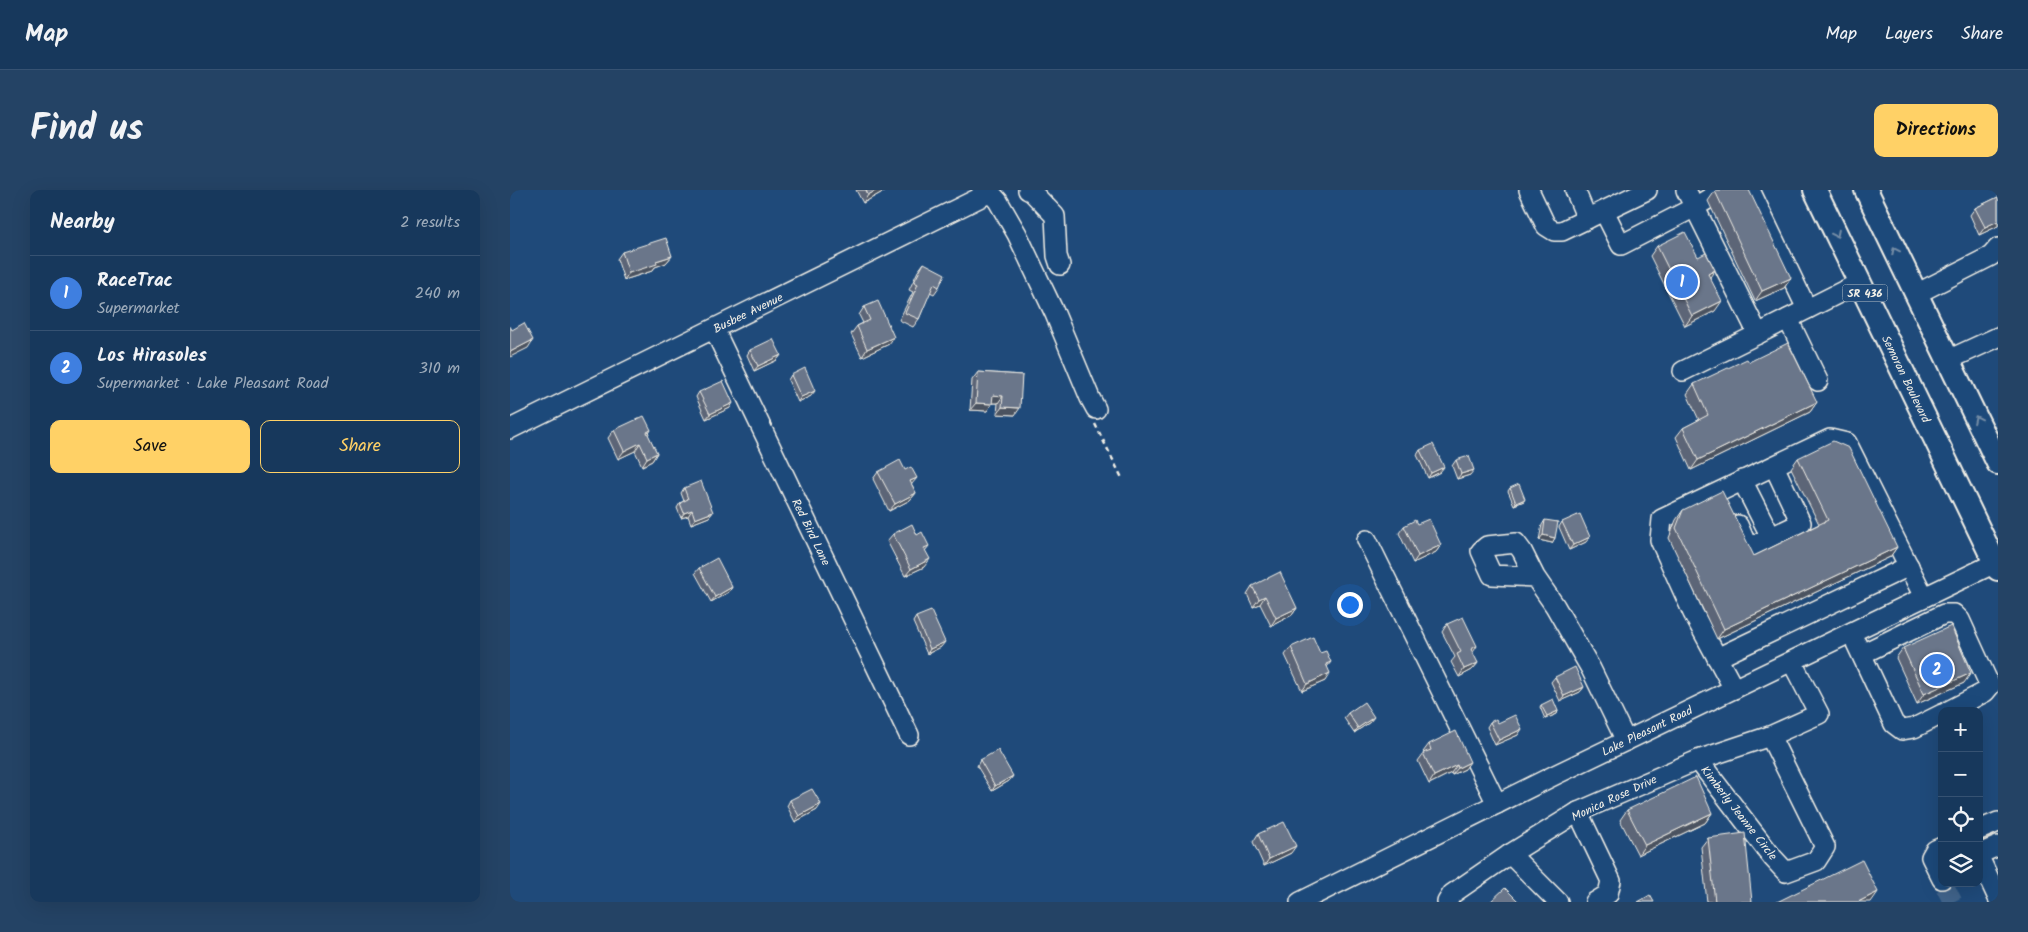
<!DOCTYPE html>
<meta charset="utf-8">
<style>
body{margin:0;font-family:Kalam,sans-serif;background:#244365;color:#f1f3f6}
.controls{position:absolute;right:15px;bottom:15px;display:grid;overflow:hidden;border-radius:10px;box-shadow:0 5px 20px #0002}
.controls button{width:45px;height:45px;display:grid;place-items:center;padding:0;border:0;border-bottom:1px solid #365272;background:#17385c;color:#f1f3f6;font:25px sans-serif}
.you{position:absolute;left:839px;top:414px;width:18px;height:18px;margin:-12px;border:4px solid #fff;border-radius:50%;background:#1a73e8;box-shadow:0 0 0 8px #1a73e833}
.badge{display:grid;place-items:center;width:32px;height:32px;border-radius:50%;background:#ffd166;color:#fff;font-size:16px;font-weight:700}
.pin{position:absolute;translate:-50% -50%;border:2px solid #fff;box-shadow:0 1px 5px #0006}
.list{margin:0;padding:0;list-style:none}
h2{display:flex;justify-content:space-between;align-items:center;height:65px;margin:0;padding:0 20px;font-size:21px}
h2 small{font-size:16px;font-weight:400;color:#9eacbb}
.list li{display:grid;grid-template-columns:32px 1fr auto;gap:15px;align-items:center;box-sizing:border-box;height:75px;padding:0 20px;border-top:1px solid #365272}
.list b{display:block;font-size:19px;white-space:nowrap}
.list p{margin:0;font-size:16px;white-space:nowrap;color:#9eacbb}
.list em{font-size:16px;font-style:normal;color:#9eacbb}
.actions{display:flex;gap:10px;padding:15px 20px}
.actions a{flex:1;padding:11px 0;border:1px solid #ffd166;border-radius:10px;text-align:center;font-size:18px;color:#ffd166}
.actions .main{background:#ffd166;color:#111}
.icon{flex:none;width:28px;height:28px;fill:none;stroke:currentColor;stroke-width:2;stroke-linecap:round;stroke-linejoin:round}
.map{position:relative;flex:none;width:1488px;height:712px;overflow:hidden;border-radius:10px}
header{display:flex;align-items:center;gap:30px;box-sizing:border-box;height:70px;padding:0 25px;background:#17385c;border-bottom:1px solid #365272}
header strong{font-size:24px}
nav{display:flex;gap:28px;margin-inline-start:auto;font-size:18px}
.intro{display:flex;align-items:center;justify-content:space-between;box-sizing:border-box;height:120px;padding:0 30px}
h1{margin:0;font-size:35px}
.button{padding:12px 22px;border-radius:10px;background:#ffd166;color:#111;font-size:18px;font-weight:700}
main{display:flex;gap:30px;padding:0 30px}
aside{flex:1;background:#17385c;border-radius:10px;box-shadow:0 5px 20px #0002}
.map>svg:first-child{display:block}
</style>
<header>
<strong>Map</strong>
<nav><a>Map</a><a>Layers</a><a>Share</a></nav>
</header>
<div class="intro"><h1>Find us</h1><a class="button">Directions</a></div>
<main>
<aside>
<h2>Nearby<small>2 results</small></h2>
<ul class="list">
<li><span class="badge" style="background:#3f7fe0">1</span><div><b>RaceTrac</b><p>Supermarket</p></div><em>240 m</em></li>
<li><span class="badge" style="background:#3f7fe0">2</span><div><b>Los Hirasoles</b><p>Supermarket · Lake Pleasant Road</p></div><em>310 m</em></li>
</ul>
<div class="actions"><a class="main">Save</a><a>Share</a></div>
</aside>
<div class="map">
<svg width="1488" height="712" viewBox="0 0 1488 712">
<rect width="100%" height="100%" fill="#1f4a7a"/>
<filter id="ink" filterUnits="userSpaceOnUse"><feTurbulence type="fractalNoise" baseFrequency=".02" numOctaves="2"/><feDisplacementMap in="SourceGraphic" scale="10" xChannelSelector="R" yChannelSelector="G"/><feConvolveMatrix kernelMatrix="1 2 1 2 8 2 1 2 1" color-interpolation-filters="sRGB"/></filter>
<g filter="url(#ink)">
<g fill="none" stroke-linecap="round" stroke-linejoin="round">
<path stroke="#3f638a" stroke-width="19" stroke-dasharray="19 9" stroke-linecap="butt" d="M 1435,697 L 1443,712"/>
<defs>
<g id="minor">
<path d="M 518,0 L 522,2 L 545,26 L 547,66 L 550,75"/>
<path d="M 1019,0 L 1036,36 L 1044,41 L 1052,41 L 1137,0"/>
<path d="M 1065,0 L 1077,29"/>
<path d="M 1176,0 L 1248,144 L 1349,93"/>
<path d="M 1240,0 L 1297,119"/>
<path d="M 473,1 L 480,2 L 488,11 L 507,44 L 545,124 L 580,208 L 586,219"/>
<path d="M 1094,21 L 1111,55 L 1185,17 L 1213,0"/>
<path d="M 1406,104 L 1481,66 L 1488,58"/>
<path d="M 1278,129 L 1308,191"/>
<path d="M 204,139 L 399,545"/>
<path d="M 1438,170 L 1488,147"/>
<path d="M 1173,181 L 1248,144"/>
<path d="M 0,239 L 475,5 L 472,0"/>
<path d="M 1232,290 L 1261,347"/>
<path d="M 1228,335 L 1238,358 L 1291,333 L 1264,276"/>
<path d="M 857,350 L 987,614"/>
<path d="M 1025,387 L 982,385 L 971,361 L 977,356 L 1006,353 L 1012,361 L 1025,387 L 1045,416 L 1081,479 L 1116,551"/>
<path d="M 1346,453 L 1384,534 L 1392,540 L 1404,538 L 1432,524"/>
<path d="M 1352,464 L 1434,424 L 1444,424 L 1450,430 L 1480,496 L 1475,502 L 1438,521"/>
<path d="M 1207,468 L 1399,376"/>
<path d="M 1224,499 L 1183,423 L 1150,350 L 1152,329 L 1320,249 L 1337,253 L 1414,407"/>
<path d="M 1188,570 L 1263,668 L 1276,682 L 1306,671 L 1315,657 L 1260,546"/>
<path d="M 1068,622 L 1101,691 L 1098,704 L 1085,712"/>
<path d="M 1469,640 L 1488,632"/>
<path d="M 1432,657 L 1425,660 L 1421,667 L 1432,689"/>
<path d="M 1000,664 L 1048,712"/>
<path d="M 1469,664 L 1488,656"/>
<path d="M 1469,667 L 1488,708"/>
<path d="M 790,712 L 1047,584 L 1485,373"/>
<path d="M 937,712 L 942,704 L 1000,664 L 1068,622 L 1188,570 L 1260,546 L 1309,524 L 1282,472"/>
</g>
<g id="major">
<path d="M 1305,0 L 1488,379"/>
<path d="M 1356,0 L 1488,273"/>
</g>
</defs>
<use href="#minor" stroke="#f4f1e8" stroke-width="22"/>
<use href="#major" stroke="#f4f1e8" stroke-width="26"/>
<path stroke="#f4f1e8" stroke-width="2.5" stroke-dasharray="5 4" stroke-linecap="butt" d="M 585,234 L 612,288"/>
<use href="#minor" stroke="#1f4a7a" stroke-width="19"/>
<use href="#major" stroke="#1f4a7a" stroke-width="22"/>
</g>
<g fill="#5c6577" stroke="#f4f1e8">
<path d="M 346,0 L 376,0 L 353,13 Z"/>
<path d="M 1205,1 L 1281,88 L 1274,98 L 1245,111 L 1198,11 Z"/>
<path d="M 1488,7 L 1488,36 L 1469,45 L 1460,25 L 1465,18 Z"/>
<path d="M 1147,56 L 1188,67 L 1200,87 L 1205,121 L 1175,136 L 1140,66 Z"/>
<path d="M 112,62 L 162,66 L 156,73 L 145,77 L 142,81 L 114,90 L 107,69 Z"/>
<path d="M 414,73 L 429,97 L 424,104 L 420,102 L 409,129 L 403,137 L 389,130 L 403,102 L 399,100 L 408,81 Z"/>
<path d="M 354,117 L 379,154 L 352,167 L 341,144 L 347,136 L 353,133 L 349,125 Z"/>
<path d="M 240,160 L 271,165 L 267,170 L 244,181 L 237,165 Z"/>
<path d="M 468,182 L 512,185 L 505,225 L 487,224 L 488,213 L 482,213 L 477,221 L 460,220 L 462,190 Z"/>
<path d="M 281,185 L 301,206 L 288,212 L 278,190 Z"/>
<path d="M 1184,194 L 1307,212 L 1300,222 L 1181,280 L 1166,247 L 1173,238 L 1189,230 L 1177,204 Z"/>
<path d="M 189,202 L 220,218 L 196,229 L 186,207 Z"/>
<path d="M 104,240 L 141,240 L 138,245 L 147,263 L 142,271 L 132,276 L 125,261 L 108,269 L 98,248 Z"/>
<path d="M 910,260 L 930,282 L 918,288 L 907,265 Z"/>
<path d="M 1288,268 L 1387,357 L 1380,367 L 1207,449 L 1159,348 L 1166,330 L 1173,320 L 1244,366 L 1309,334 L 1281,278 Z"/>
<path d="M 946,270 L 960,285 L 947,289 L 942,276 Z"/>
<path d="M 368,282 L 402,295 L 406,303 L 400,310 L 379,321 L 363,289 Z"/>
<path d="M 174,298 L 203,322 L 199,327 L 181,334 L 178,326 L 171,328 L 167,318 L 170,313 L 174,311 L 171,303 Z"/>
<path d="M 1000,298 L 1014,311 L 1004,315 L 998,301 Z"/>
<path d="M 1035,330 L 1045,348 L 1042,353 L 1029,350 L 1032,335 Z"/>
<path d="M 1052,332 L 1076,352 L 1059,360 L 1049,337 Z"/>
<path d="M 907,334 L 931,355 L 926,362 L 903,373 L 889,343 L 894,336 Z"/>
<path d="M 383,344 L 407,345 L 419,356 L 415,361 L 414,377 L 395,386 L 377,351 Z"/>
<path d="M 189,378 L 222,397 L 219,402 L 201,412 L 185,383 Z"/>
<path d="M 742,396 L 787,418 L 782,425 L 761,436 L 750,414 L 743,417 L 737,404 Z"/>
<path d="M 406,427 L 431,457 L 417,464 L 403,432 Z"/>
<path d="M 937,434 L 968,473 L 962,480 L 949,487 L 941,472 L 945,467 L 932,442 Z"/>
<path d="M 781,457 L 810,463 L 821,472 L 817,477 L 815,491 L 792,501 L 775,465 Z"/>
<path d="M 1393,458 L 1454,493 L 1407,514 L 1386,468 Z"/>
<path d="M 1045,487 L 1074,497 L 1070,502 L 1050,511 L 1041,492 Z"/>
<path d="M 1031,515 L 1048,521 L 1047,524 L 1035,529 L 1030,517 Z"/>
<path d="M 838,523 L 860,532 L 844,543 L 834,528 Z"/>
<path d="M 980,532 L 1008,545 L 985,555 L 977,537 Z"/>
<path d="M 919,554 L 955,579 L 942,585 L 941,583 L 919,594 L 908,571 L 914,563 L 913,562 Z"/>
<path d="M 470,570 L 503,586 L 499,591 L 482,601 L 467,576 Z"/>
<path d="M 280,610 L 307,620 L 285,632 L 277,616 Z"/>
<path d="M 1117,620 L 1202,623 L 1195,633 L 1128,665 L 1110,630 Z"/>
<path d="M 748,644 L 781,663 L 754,676 L 743,652 Z"/>
<path d="M 1198,648 L 1242,712 L 1197,712 L 1191,657 Z"/>
</g>
<g fill="#4b5361" stroke="#f4f1e8">
<path d="M 367,0 L 376,0 L 353,13 L 358,5 Z"/>
<path d="M 1488,31 L 1488,36 L 1469,45 L 1475,37 Z"/>
<path d="M 162,66 L 156,73 L 145,77 L 142,81 L 114,90 L 119,83 L 146,71 Z"/>
<path d="M 1205,80 L 1198,90 L 1198,84 Z"/>
<path d="M 1281,88 L 1274,98 L 1245,111 L 1252,101 Z"/>
<path d="M 1212,111 L 1205,121 L 1175,136 L 1182,126 Z"/>
<path d="M 384,147 L 379,154 L 352,167 L 357,159 Z"/>
<path d="M 23,150 L 18,158 L 0,167 L 0,162 Z"/>
<path d="M 271,165 L 267,170 L 244,181 L 248,176 Z"/>
<path d="M 305,201 L 301,206 L 288,212 L 291,207 Z"/>
<path d="M 483,205 L 493,206 L 488,213 L 477,213 Z"/>
<path d="M 1307,212 L 1300,222 L 1181,280 L 1188,270 Z"/>
<path d="M 223,213 L 220,218 L 196,229 L 200,224 Z"/>
<path d="M 466,213 L 482,214 L 477,221 L 460,220 Z"/>
<path d="M 492,217 L 510,218 L 505,225 L 487,224 Z"/>
<path d="M 130,253 L 125,261 L 108,269 L 114,261 Z"/>
<path d="M 147,263 L 142,271 L 132,276 L 137,268 Z"/>
<path d="M 934,277 L 930,282 L 918,288 L 921,283 Z"/>
<path d="M 964,280 L 960,285 L 947,289 L 951,284 Z"/>
<path d="M 407,288 L 401,295 L 400,291 Z"/>
<path d="M 406,303 L 400,310 L 379,321 L 385,314 Z"/>
<path d="M 1015,309 L 1014,311 L 1004,315 L 1006,313 Z"/>
<path d="M 182,320 L 178,326 L 171,328 L 174,323 Z"/>
<path d="M 203,322 L 199,327 L 181,334 L 185,329 Z"/>
<path d="M 1033,345 L 1045,348 L 1042,353 L 1029,350 Z"/>
<path d="M 1080,347 L 1076,352 L 1059,360 L 1063,355 Z"/>
<path d="M 931,355 L 926,362 L 903,373 L 908,366 Z"/>
<path d="M 1387,357 L 1380,367 L 1207,449 L 1214,439 Z"/>
<path d="M 420,369 L 414,377 L 395,386 L 401,379 Z"/>
<path d="M 222,397 L 219,402 L 201,412 L 205,407 Z"/>
<path d="M 755,406 L 750,414 L 743,417 L 749,409 Z"/>
<path d="M 787,418 L 782,425 L 761,436 L 766,428 Z"/>
<path d="M 435,452 L 431,457 L 417,464 L 420,459 Z"/>
<path d="M 967,456 L 962,464 L 961,459 Z"/>
<path d="M 968,473 L 962,480 L 949,487 L 954,479 Z"/>
<path d="M 820,483 L 815,491 L 792,501 L 797,494 Z"/>
<path d="M 1461,483 L 1454,493 L 1407,514 L 1414,504 Z"/>
<path d="M 1074,497 L 1070,502 L 1050,511 L 1054,506 Z"/>
<path d="M 1048,521 L 1047,524 L 1035,529 L 1037,526 Z"/>
<path d="M 864,527 L 860,532 L 844,543 L 848,538 Z"/>
<path d="M 1012,539 L 1008,545 L 985,555 L 989,550 Z"/>
<path d="M 960,572 L 955,579 L 942,585 L 948,578 Z"/>
<path d="M 947,575 L 941,583 L 919,594 L 924,586 Z"/>
<path d="M 503,586 L 499,591 L 482,601 L 485,596 Z"/>
<path d="M 311,614 L 307,620 L 285,632 L 289,626 Z"/>
<path d="M 1202,623 L 1195,633 L 1128,665 L 1135,655 Z"/>
<path d="M 786,656 L 781,663 L 754,676 L 759,669 Z"/>
<path d="M 1368,702 L 1361,712 L 1348,712 Z"/>
</g>
<g fill="#6b768a" stroke="#f4f1e8">
<path d="M 356,0 L 367,0 L 358,5 Z"/>
<path d="M 1206,0 L 1239,0 L 1281,88 L 1252,101 L 1205,1 Z"/>
<path d="M 1488,7 L 1488,31 L 1475,37 L 1465,18 Z"/>
<path d="M 1175,42 L 1188,67 L 1196,63 L 1205,80 L 1198,84 L 1212,111 L 1182,126 L 1147,56 Z"/>
<path d="M 156,48 L 162,66 L 146,71 L 147,74 L 119,83 L 112,62 Z"/>
<path d="M 414,73 L 435,84 L 429,97 L 424,94 L 409,129 L 395,123 L 408,94 L 404,92 Z"/>
<path d="M 368,111 L 384,147 L 357,159 L 347,136 L 360,130 L 354,117 Z"/>
<path d="M 14,133 L 23,150 L 0,162 L 0,136 L 2,140 Z"/>
<path d="M 263,149 L 271,165 L 248,176 L 240,160 Z"/>
<path d="M 1278,153 L 1307,212 L 1188,270 L 1173,238 L 1198,225 L 1184,194 L 1237,169 L 1239,172 Z"/>
<path d="M 295,178 L 305,201 L 291,207 L 281,185 Z"/>
<path d="M 468,182 L 512,185 L 510,218 L 492,217 L 493,206 L 483,205 L 482,214 L 466,213 Z"/>
<path d="M 213,191 L 223,213 L 200,224 L 189,202 Z"/>
<path d="M 134,226 L 141,240 L 137,242 L 147,263 L 137,268 L 130,253 L 114,261 L 104,240 Z"/>
<path d="M 1323,251 L 1339,258 L 1387,357 L 1214,439 L 1166,338 L 1173,320 L 1212,301 L 1244,366 L 1318,330 L 1288,268 Z"/>
<path d="M 923,254 L 934,277 L 921,283 L 910,260 Z"/>
<path d="M 959,266 L 964,280 L 951,284 L 946,270 Z"/>
<path d="M 390,270 L 395,280 L 401,277 L 407,288 L 400,291 L 406,303 L 385,314 L 368,282 Z"/>
<path d="M 191,291 L 203,322 L 185,329 L 182,320 L 174,323 L 170,313 L 178,309 L 174,298 Z"/>
<path d="M 1009,294 L 1015,309 L 1006,313 L 1000,298 Z"/>
<path d="M 1070,324 L 1080,347 L 1063,355 L 1052,332 Z"/>
<path d="M 919,329 L 931,355 L 908,366 L 894,336 L 905,330 L 907,334 Z"/>
<path d="M 1035,330 L 1048,332 L 1045,348 L 1033,345 Z"/>
<path d="M 402,334 L 407,345 L 412,342 L 419,356 L 414,358 L 420,369 L 401,379 L 383,344 Z"/>
<path d="M 207,368 L 222,397 L 205,407 L 189,378 Z"/>
<path d="M 770,382 L 787,418 L 766,428 L 755,406 L 749,409 L 742,396 Z"/>
<path d="M 421,421 L 435,452 L 420,459 L 406,427 Z"/>
<path d="M 953,427 L 967,456 L 961,459 L 968,473 L 954,479 L 947,464 L 951,462 L 937,434 Z"/>
<path d="M 1441,436 L 1461,483 L 1414,504 L 1393,458 Z"/>
<path d="M 803,447 L 810,463 L 816,461 L 821,472 L 816,474 L 820,483 L 797,494 L 781,457 Z"/>
<path d="M 1065,477 L 1074,497 L 1054,506 L 1045,487 Z"/>
<path d="M 1043,509 L 1048,521 L 1037,526 L 1031,515 Z"/>
<path d="M 854,512 L 864,527 L 848,538 L 838,523 Z"/>
<path d="M 1005,525 L 1012,539 L 989,550 L 980,532 L 986,529 L 988,533 Z"/>
<path d="M 946,541 L 960,572 L 948,578 L 947,575 L 924,586 L 913,563 L 921,560 L 919,554 Z"/>
<path d="M 488,560 L 503,586 L 485,596 L 470,570 Z"/>
<path d="M 1186,587 L 1202,623 L 1135,655 L 1117,620 Z"/>
<path d="M 302,599 L 311,614 L 289,626 L 280,610 Z"/>
<path d="M 774,632 L 786,656 L 759,669 L 748,644 Z"/>
<path d="M 1235,643 L 1242,712 L 1205,712 L 1198,648 Z"/>
<path d="M 1352,670 L 1368,702 L 1348,712 L 1267,712 Z"/>
<path d="M 995,698 L 1009,712 L 980,712 Z"/>
<path d="M 1140,705 L 1144,712 L 1128,712 Z"/>
</g>
<defs><path id="oneway-chevron" d="M-2-3.5L2.5 0L-2 3.5" fill="none" stroke-width="1.6" stroke-linecap="round" stroke-linejoin="round" transform="scale(1.25)"/></defs>
<g stroke="#748da6">
<use href="#oneway-chevron" transform="translate(1326 44) rotate(64)"/>
<use href="#oneway-chevron" transform="translate(1385 61) rotate(-116)"/>
<use href="#oneway-chevron" transform="translate(1467 229) rotate(-116)"/>
</g>
</g>
<g text-anchor="middle" stroke-width="5" stroke-linejoin="round" paint-order="stroke">
<rect fill="#1f4a7a" stroke="#b4bfc7" stroke-width="1" x="1332.5" y="94.5" width="45" height="17" rx="4"/>
<g font-size="11" font-weight="bold" fill="#f4f1e8">
<text x="1355" y="107">SR 436</text>
</g>
<g font-size="12" fill="#f4f1e8" stroke="#1f4a7a">
<text transform="translate(238 123) rotate(-26)" y="4">Busbee Avenue</text>
<text transform="translate(1396 189) rotate(64)" y="4">Semoran Boulevard</text>
<text transform="translate(301 342) rotate(64)" y="4">Red Bird Lane</text>
<text transform="translate(1137 541) rotate(-26)" y="4">Lake Pleasant Road</text>
<text transform="translate(1104 608) rotate(-25)" y="4">Monica Rose Drive</text>
<text transform="translate(1229 623) rotate(52)" y="4">Kimberly Jeanne Circle</text>
</g>
</g>
</svg>
<div class="controls">
<button>+</button>
<button>−</button>
<button><svg class="icon" aria-label="locate" viewBox="0 0 24 24"><circle cx="12" cy="12" r="6"/><path d="M12 2v4M12 18v4M2 12h4M18 12h4"/></svg></button>
<button><svg class="icon" aria-label="layers" viewBox="0 0 24 24"><path d="M12 4l9 5-9 5-9-5zM3 14l9 5 9-5"/></svg></button>
</div>
<div class="you"></div>
<div class="pin badge" style="left:1172px;top:92px;background:#3f7fe0">1</div>
<div class="pin badge" style="left:1427px;top:480px;background:#3f7fe0">2</div>
</div>
</main>
